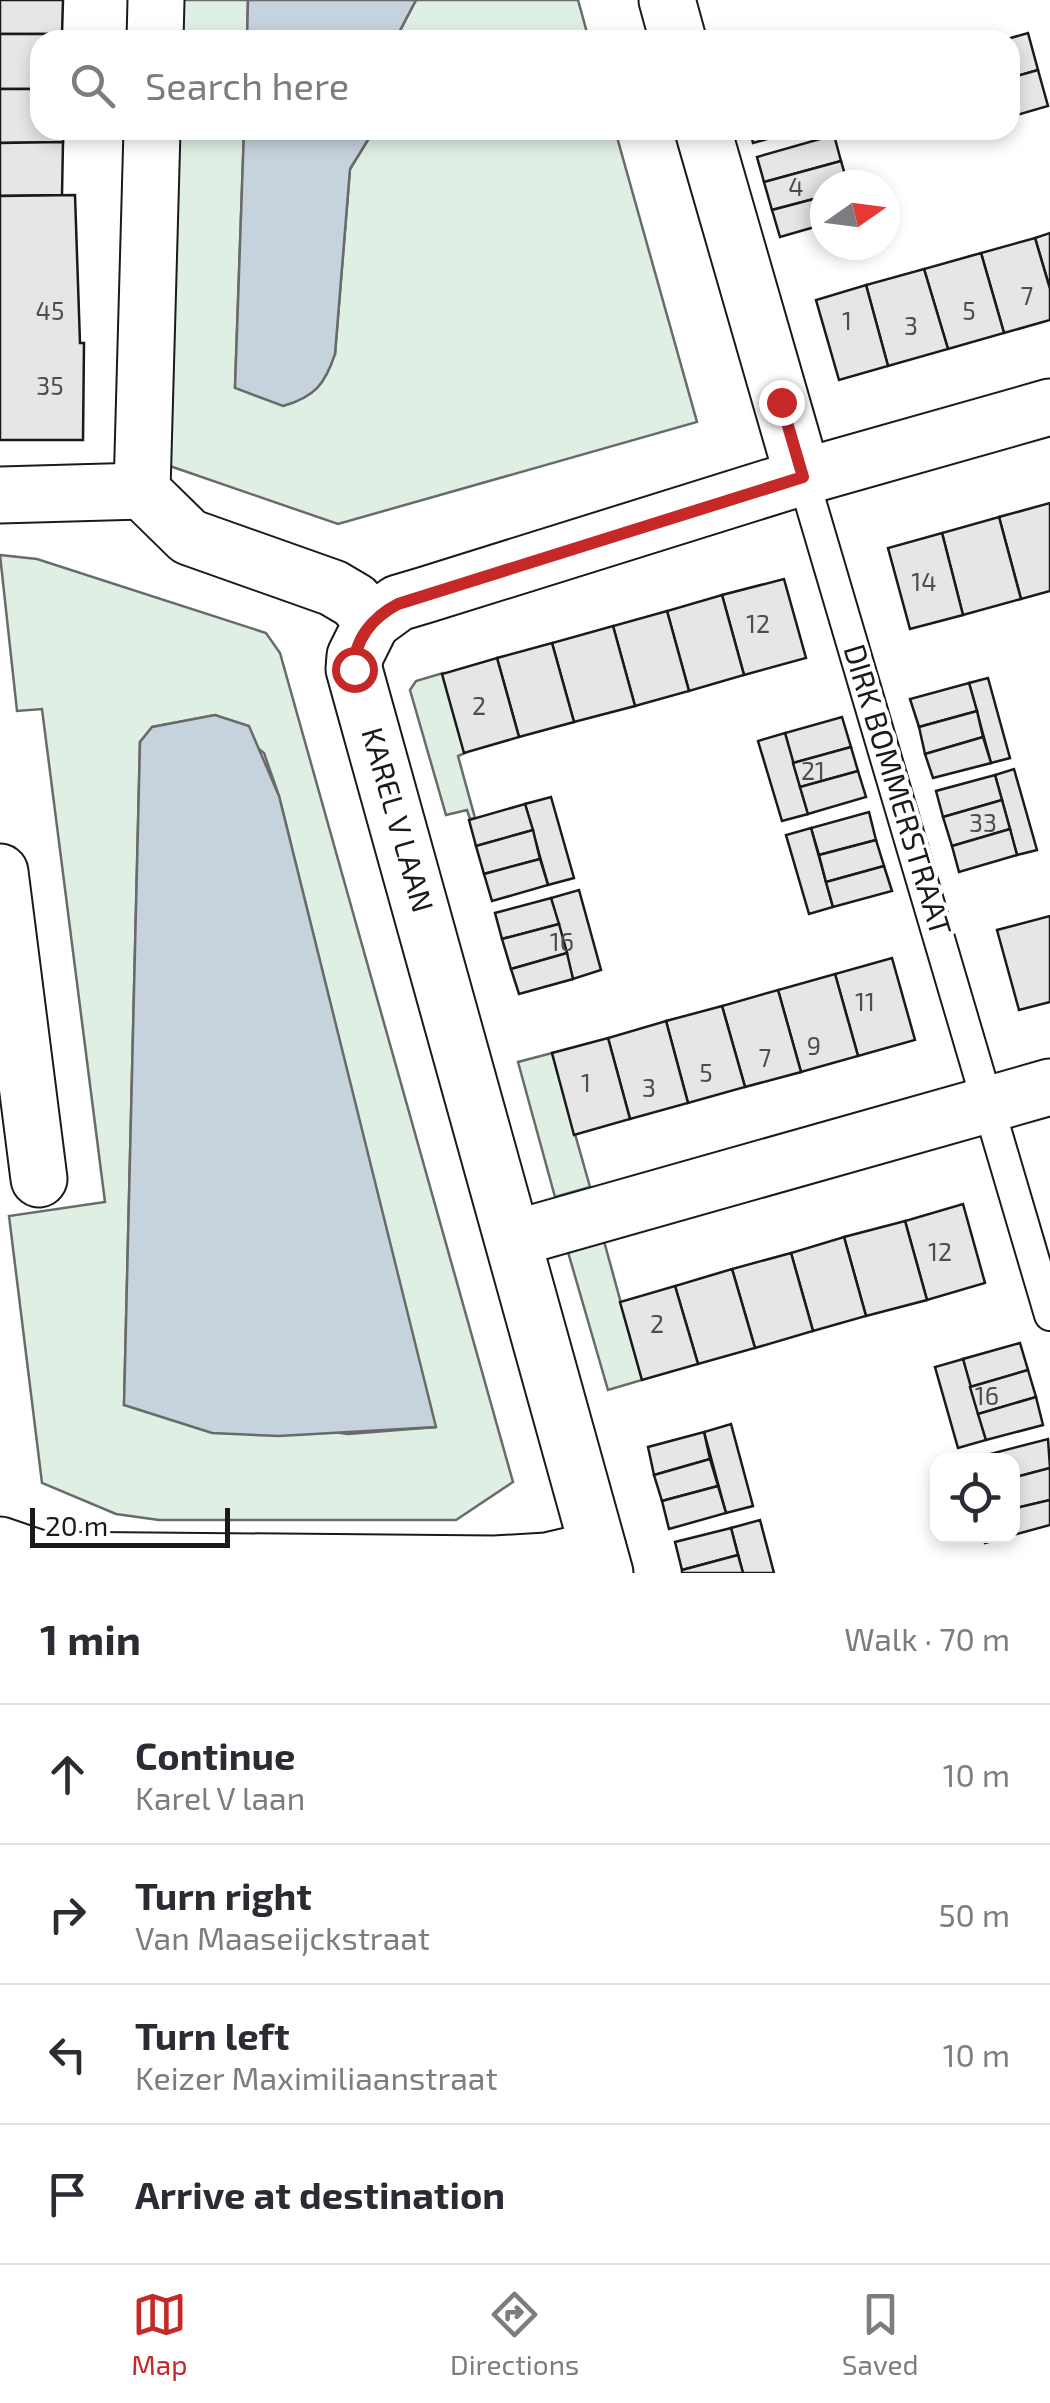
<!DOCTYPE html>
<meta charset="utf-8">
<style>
body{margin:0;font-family:"Exo 2",sans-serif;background:#f7f7f7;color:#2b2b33}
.controls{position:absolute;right:30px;bottom:30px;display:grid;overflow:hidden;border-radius:20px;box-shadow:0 5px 15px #0003}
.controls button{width:90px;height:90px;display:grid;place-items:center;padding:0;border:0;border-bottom:2px solid #e1e1e2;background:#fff;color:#2b2b33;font:50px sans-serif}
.compass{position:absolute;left:810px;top:170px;width:90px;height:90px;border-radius:50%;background:#fff;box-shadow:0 5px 15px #0003;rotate:76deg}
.scale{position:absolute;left:30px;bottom:25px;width:200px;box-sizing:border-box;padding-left:10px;border:5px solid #1a1a1a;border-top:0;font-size:28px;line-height:35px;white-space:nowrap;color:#1a1a1a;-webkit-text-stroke:8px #fff;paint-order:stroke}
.stop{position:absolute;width:30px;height:30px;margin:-22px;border:8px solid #c62828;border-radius:50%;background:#fff}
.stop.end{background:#c62828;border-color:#fff;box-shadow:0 2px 10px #0008}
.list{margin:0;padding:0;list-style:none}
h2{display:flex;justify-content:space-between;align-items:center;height:130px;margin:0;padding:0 40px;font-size:42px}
h2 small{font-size:32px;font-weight:400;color:#7c7c81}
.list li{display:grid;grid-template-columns:65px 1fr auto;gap:30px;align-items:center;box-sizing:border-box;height:140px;padding:0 40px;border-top:2px solid #e1e1e2}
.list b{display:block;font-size:38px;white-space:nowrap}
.list p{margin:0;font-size:32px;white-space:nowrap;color:#7c7c81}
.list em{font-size:32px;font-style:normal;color:#7c7c81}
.icon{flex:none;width:55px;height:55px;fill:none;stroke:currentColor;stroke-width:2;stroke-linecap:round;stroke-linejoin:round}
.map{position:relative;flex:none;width:1050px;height:1573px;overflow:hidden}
.search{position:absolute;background:#fff;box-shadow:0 5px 15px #0003;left:30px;right:30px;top:30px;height:110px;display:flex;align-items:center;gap:25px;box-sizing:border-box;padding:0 35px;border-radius:30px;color:#7c7c81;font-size:38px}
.sheet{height:690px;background:#fff}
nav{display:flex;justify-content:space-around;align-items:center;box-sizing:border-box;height:140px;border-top:2px solid #e1e1e2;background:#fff;font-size:28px;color:#7c7c81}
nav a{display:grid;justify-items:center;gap:5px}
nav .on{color:#c62828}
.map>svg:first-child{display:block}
</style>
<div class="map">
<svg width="1050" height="1573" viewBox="0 0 1050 1573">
<rect width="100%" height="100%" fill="#fff"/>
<g fill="#e0efe3" stroke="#6a6a6a" stroke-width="2.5" fill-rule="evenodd">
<path d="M 179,0 L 248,0 L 247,40 L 177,40 Z"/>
<path d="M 416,0 L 578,0 L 589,40 L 395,40 Z"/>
<path d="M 174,130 L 244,130 L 235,387 L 335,354 L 350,169 L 374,130 L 615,130 L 697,422 L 338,524 L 167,465 Z"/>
<path d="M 0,555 L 37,559 L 266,633 L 280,653 L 513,1482 L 456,1520 L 159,1520 L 116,1514 L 42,1483 L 9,1216 L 105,1202 L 42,709 L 17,711 ZM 215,715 L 264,753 L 279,796 L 435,1427 L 348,1434 L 124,1405 L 140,742 L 153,727 Z"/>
<path d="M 443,673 L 465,753 L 458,756 L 475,818 L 470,819 L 467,810 L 446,815 L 410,690 L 416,681 Z"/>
<path d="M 552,1053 L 590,1187 L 555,1197 L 518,1062 Z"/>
<path d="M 604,1241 L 642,1380 L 608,1390 L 568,1252 Z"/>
</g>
<g fill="#c6d2dc" stroke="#6a6a6a" stroke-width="2.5">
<path d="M 248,0 L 416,0 L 395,40 L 247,40 Z"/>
<path d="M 244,130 L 374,130 L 350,169 L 335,354 C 325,384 315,397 283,406 L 235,388 Z"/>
<path d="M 215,715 L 249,726 L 279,796 L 436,1427 L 279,1436 L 212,1433 L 124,1405 L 140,742 L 152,727 Z"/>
</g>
<g fill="#e6e6e6" stroke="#1a1a1a" stroke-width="2.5">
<path d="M 0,0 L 63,0 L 62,34 L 0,34 Z"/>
<path d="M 1028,33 L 1038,70 L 1010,78 L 1010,40 L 1004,40 Z"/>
<path d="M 0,34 L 62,34 L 62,40 L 40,40 L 40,89 L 0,89 Z"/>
<path d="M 1038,70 L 1048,106 L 1010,117 L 1010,78 Z"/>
<path d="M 0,89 L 40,89 L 40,130 L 63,130 L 63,142 L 0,143 Z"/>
<path d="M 750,130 L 800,130 L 753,143 Z"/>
<path d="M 834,135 L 841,161 L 764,182 L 757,157 Z"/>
<path d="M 63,142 L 62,195 L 0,196 L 0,143 Z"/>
<path d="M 841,161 L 848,185 L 825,185 L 825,196 L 772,210 L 764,182 Z"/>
<path d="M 75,195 L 80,343 L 84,343 L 83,440 L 0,440 L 0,196 Z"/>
<path d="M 825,196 L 825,224 L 780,237 L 772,210 Z"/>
<path d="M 1050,233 L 1050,289 L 1035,238 Z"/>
<path d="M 1035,238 L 1050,289 L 1050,320 L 1004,333 L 981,253 Z"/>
<path d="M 981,253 L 1004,333 L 948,349 L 924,269 Z"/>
<path d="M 924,269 L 948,349 L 888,366 L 866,285 Z"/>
<path d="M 866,285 L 888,366 L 839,380 L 816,300 Z"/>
<path d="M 1050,503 L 1050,591 L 1021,599 L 999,517 Z"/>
<path d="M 999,517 L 1021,599 L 963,615 L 942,533 Z"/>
<path d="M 942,533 L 963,615 L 910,629 L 888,548 Z"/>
<path d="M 784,579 L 806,658 L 744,675 L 722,595 Z"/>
<path d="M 722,595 L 744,675 L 689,691 L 667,611 Z"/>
<path d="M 667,611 L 689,691 L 635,706 L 613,626 Z"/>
<path d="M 613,626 L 635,706 L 574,722 L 552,643 Z"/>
<path d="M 552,643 L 574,722 L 519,737 L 497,658 Z"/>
<path d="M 497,658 L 519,737 L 464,753 L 442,674 Z"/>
<path d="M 988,678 L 1010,758 L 991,763 L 969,683 Z"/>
<path d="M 969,683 L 977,711 L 919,727 L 910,699 Z"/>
<path d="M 977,711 L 983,737 L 925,754 L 919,727 Z"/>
<path d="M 842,717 L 851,747 L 793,763 L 785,733 Z"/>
<path d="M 785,733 L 808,814 L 782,821 L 758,741 Z"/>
<path d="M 983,737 L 991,763 L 933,778 L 925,754 Z"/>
<path d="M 851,747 L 858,771 L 800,787 L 793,763 Z"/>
<path d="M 1014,769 L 1037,850 L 1017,855 L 995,775 Z"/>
<path d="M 858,771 L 866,797 L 808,814 L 800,787 Z"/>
<path d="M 995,775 L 1002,800 L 943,817 L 936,791 Z"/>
<path d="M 551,797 L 574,878 L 548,885 L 525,804 Z"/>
<path d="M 1002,800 L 1010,829 L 952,846 L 943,817 Z"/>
<path d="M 525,804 L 533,830 L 476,846 L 469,820 Z"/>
<path d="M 869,812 L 876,840 L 819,855 L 811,828 Z"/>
<path d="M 811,828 L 833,907 L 809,914 L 786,835 Z"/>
<path d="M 1010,829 L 1017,855 L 959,872 L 952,846 Z"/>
<path d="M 533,830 L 540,859 L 484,874 L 476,846 Z"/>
<path d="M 876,840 L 884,866 L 826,882 L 819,855 Z"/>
<path d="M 540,859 L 548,885 L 492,901 L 484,874 Z"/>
<path d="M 884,866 L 892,891 L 833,907 L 826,882 Z"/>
<path d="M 579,890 L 601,970 L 573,979 L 551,898 Z"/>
<path d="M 551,898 L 559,924 L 502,939 L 495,913 Z"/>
<path d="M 1050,916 L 1050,1002 L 1019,1010 L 997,930 Z"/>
<path d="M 559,924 L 567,953 L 511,969 L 502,939 Z"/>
<path d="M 567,953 L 573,979 L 519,994 L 511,969 Z"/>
<path d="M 892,958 L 915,1040 L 858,1056 L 835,974 Z"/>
<path d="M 835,974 L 858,1056 L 801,1072 L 778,990 Z"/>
<path d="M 778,990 L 801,1072 L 745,1087 L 722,1006 Z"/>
<path d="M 722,1006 L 745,1087 L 688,1103 L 666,1021 Z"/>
<path d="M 666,1021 L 688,1103 L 630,1119 L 608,1038 Z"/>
<path d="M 608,1038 L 630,1119 L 574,1135 L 552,1053 Z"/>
<path d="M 963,1204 L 985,1283 L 927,1300 L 905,1221 Z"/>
<path d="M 905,1221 L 927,1300 L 866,1316 L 844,1237 Z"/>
<path d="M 844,1237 L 866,1316 L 813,1331 L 791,1253 Z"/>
<path d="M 791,1253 L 813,1331 L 755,1348 L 732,1269 Z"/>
<path d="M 732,1269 L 755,1348 L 698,1364 L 675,1286 Z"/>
<path d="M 675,1286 L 698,1364 L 642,1380 L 620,1302 Z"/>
<path d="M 1020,1343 L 1028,1370 L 970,1387 L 963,1359 Z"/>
<path d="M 963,1359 L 986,1440 L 958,1448 L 935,1367 Z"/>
<path d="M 1028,1370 L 1036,1397 L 978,1414 L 970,1387 Z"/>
<path d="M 1036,1397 L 1043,1425 L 986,1440 L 978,1414 Z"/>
<path d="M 731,1424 L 753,1506 L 726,1513 L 704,1432 Z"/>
<path d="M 704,1432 L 710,1459 L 654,1475 L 648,1447 Z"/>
<path d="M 1048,1439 L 1050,1468 L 1012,1478 L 1012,1460 L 992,1460 L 990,1454 Z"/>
<path d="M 710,1459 L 718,1486 L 662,1501 L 654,1475 Z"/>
<path d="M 1050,1468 L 1050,1500 L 1012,1509 L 1012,1478 Z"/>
<path d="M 718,1486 L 726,1513 L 669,1529 L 662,1501 Z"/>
<path d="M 1050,1500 L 1050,1525 L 1013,1535 L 1012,1509 Z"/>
<path d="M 760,1520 L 774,1573 L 743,1573 L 731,1528 Z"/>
<path d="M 731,1528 L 738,1555 L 682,1570 L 675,1542 Z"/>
<path d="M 983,1536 L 1011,1536 L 985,1543 Z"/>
<path d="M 738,1555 L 743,1573 L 682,1573 L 682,1570 Z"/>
</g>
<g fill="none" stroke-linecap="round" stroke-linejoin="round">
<defs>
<path id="service" d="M 803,477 L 1050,1315"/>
<g id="minor">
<path d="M 667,0 L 678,40"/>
<path d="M 155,40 L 156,0"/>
<path d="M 152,130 L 142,491 L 189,537 L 333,588 L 355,601 L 372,622 L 355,656 L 354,669 L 605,1573"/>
<path d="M 703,130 L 803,477"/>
<path d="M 0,495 L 142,491"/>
<path d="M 372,622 L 398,603 L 425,595 L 803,477 L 1050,407"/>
<path d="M 0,872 L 39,1179"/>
<path d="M 513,1239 L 1050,1087"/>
<path d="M 0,1545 L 44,1560 L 495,1564 L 547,1561 L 598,1549"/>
</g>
</defs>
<use href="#service" stroke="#1a1a1a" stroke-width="34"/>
<use href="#minor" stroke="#1a1a1a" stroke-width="59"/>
<use href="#service" stroke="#fff" stroke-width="30"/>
<use href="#minor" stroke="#fff" stroke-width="55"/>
</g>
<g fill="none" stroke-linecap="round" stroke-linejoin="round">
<path stroke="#c62828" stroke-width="12" d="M 354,669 C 354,639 373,617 398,604 L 803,477 L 781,402"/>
</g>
<g text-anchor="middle" stroke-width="8" stroke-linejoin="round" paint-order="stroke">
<g font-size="25" fill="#4d4d4d">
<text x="796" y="196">4</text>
<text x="1027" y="305">7</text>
<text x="50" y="320">45</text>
<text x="969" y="320">5</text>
<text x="847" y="330">1</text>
<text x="911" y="335">3</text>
<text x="50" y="395">35</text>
<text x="924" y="591">14</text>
<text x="758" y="633">12</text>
<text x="479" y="715">2</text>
<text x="813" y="780">21</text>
<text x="983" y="832">33</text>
<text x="562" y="951">16</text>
<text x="865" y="1011">11</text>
<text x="814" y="1055">9</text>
<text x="765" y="1067">7</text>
<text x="706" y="1082">5</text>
<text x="586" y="1092">1</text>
<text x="649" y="1097">3</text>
<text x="940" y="1261">12</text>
<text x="657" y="1333">2</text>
<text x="987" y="1405">16</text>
</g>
<g font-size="30" fill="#1a1a1a" stroke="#fff">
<text transform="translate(897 790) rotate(73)" y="10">DIRK BOMMERSTRAAT</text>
<text transform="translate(397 820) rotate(74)" y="10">KAREL V LAAN</text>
</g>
</g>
</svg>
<div class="controls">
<button><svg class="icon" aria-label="locate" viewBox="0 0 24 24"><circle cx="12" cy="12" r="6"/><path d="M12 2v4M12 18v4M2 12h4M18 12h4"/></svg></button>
</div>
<svg class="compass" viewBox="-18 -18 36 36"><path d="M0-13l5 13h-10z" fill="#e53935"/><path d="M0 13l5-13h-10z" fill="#7c7c81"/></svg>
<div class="scale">20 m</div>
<div class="stop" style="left:354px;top:669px"></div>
<div class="stop end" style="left:781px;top:402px"></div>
<div class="search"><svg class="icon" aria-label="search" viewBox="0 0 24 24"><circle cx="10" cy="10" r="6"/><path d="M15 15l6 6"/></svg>Search here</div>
</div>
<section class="sheet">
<h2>1 min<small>Walk · 70 m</small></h2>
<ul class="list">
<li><svg class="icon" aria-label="ahead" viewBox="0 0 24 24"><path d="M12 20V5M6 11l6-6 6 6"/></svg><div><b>Continue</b><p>Karel V laan</p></div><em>10 m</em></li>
<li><svg class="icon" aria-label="right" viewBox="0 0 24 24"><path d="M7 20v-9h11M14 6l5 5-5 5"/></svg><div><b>Turn right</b><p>Van Maaseijckstraat</p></div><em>50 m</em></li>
<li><svg class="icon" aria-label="left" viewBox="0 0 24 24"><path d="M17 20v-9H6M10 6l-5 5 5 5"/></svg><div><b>Turn left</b><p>Keizer Maximiliaanstraat</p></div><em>10 m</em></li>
<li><svg class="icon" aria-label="arrive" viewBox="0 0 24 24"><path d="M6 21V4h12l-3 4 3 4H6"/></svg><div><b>Arrive at destination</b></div></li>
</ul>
</section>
<nav>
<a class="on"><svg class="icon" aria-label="map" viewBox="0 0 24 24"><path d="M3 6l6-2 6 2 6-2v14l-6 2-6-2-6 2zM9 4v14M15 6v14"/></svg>Map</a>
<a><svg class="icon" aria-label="directions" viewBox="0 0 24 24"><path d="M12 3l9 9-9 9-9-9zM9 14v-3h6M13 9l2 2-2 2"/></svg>Directions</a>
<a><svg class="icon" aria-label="saved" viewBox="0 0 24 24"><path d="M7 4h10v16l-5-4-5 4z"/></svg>Saved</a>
</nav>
